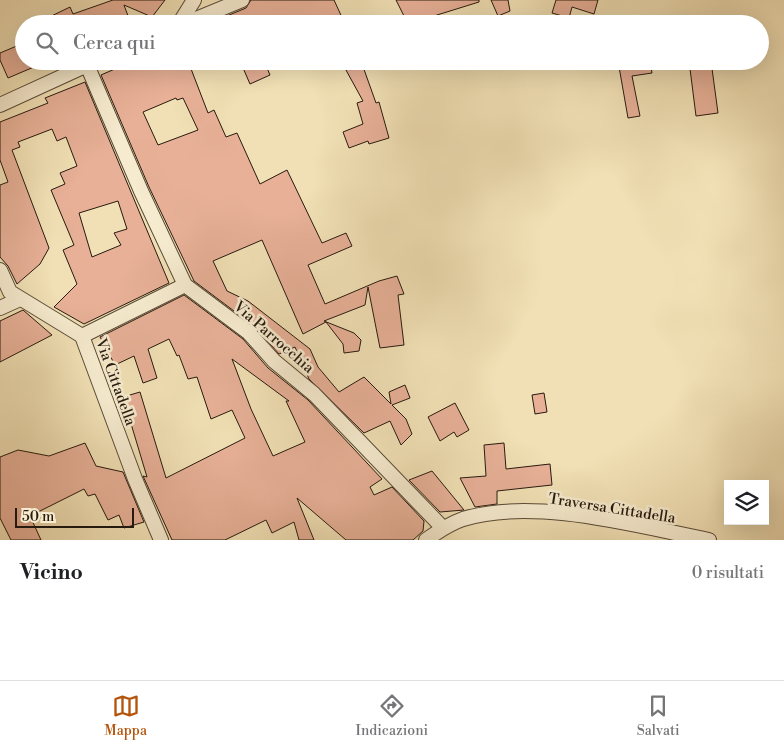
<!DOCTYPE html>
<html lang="it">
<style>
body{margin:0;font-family:"Libre Bodoni",serif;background:#f6f6f6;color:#202124}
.controls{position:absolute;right:15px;bottom:15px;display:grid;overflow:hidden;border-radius:0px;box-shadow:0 5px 20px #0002}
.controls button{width:45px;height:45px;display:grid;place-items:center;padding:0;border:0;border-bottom:1px solid #e0e0e0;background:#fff;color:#202124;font:25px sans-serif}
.scale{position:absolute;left:15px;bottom:12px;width:119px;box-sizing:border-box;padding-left:5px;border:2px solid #271a0e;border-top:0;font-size:14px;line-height:18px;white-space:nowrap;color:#271a0e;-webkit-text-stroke:4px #f6ebcf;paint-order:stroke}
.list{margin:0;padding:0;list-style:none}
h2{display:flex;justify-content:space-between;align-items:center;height:65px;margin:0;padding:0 20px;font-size:21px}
h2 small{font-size:16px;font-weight:400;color:#757577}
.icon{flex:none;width:28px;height:28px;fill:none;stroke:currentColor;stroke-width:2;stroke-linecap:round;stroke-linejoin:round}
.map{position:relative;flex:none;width:784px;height:540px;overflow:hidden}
.search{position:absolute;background:#fff;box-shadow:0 5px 20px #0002;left:15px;right:15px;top:15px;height:55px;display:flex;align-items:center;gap:12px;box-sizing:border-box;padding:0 18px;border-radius:28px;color:#757577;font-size:19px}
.sheet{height:140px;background:#fff}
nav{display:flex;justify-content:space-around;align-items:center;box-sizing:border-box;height:70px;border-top:1px solid #e0e0e0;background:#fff;font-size:14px;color:#757577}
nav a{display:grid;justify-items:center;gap:2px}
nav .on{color:#b45309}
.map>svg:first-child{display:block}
</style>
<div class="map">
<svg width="784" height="540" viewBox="0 0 784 540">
<rect width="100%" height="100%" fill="#f1e0b5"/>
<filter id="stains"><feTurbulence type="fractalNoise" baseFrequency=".004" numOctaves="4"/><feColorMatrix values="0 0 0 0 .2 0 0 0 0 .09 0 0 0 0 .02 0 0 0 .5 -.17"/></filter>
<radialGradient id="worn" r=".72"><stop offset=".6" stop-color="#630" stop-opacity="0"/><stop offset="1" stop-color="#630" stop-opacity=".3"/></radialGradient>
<g fill="#e7b097" stroke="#271a0e" fill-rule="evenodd">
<path d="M 113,0 L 165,0 L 152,17 L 124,5 L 131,24 L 35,24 L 70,7 L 73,14 Z"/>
<path d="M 251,0 L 334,0 L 345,24 L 225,24 L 222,18 L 246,8 Z"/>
<path d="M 396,0 L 479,0 L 479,2 L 408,24 Z"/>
<path d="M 491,0 L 508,0 L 510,11 L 498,16 Z"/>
<path d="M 556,0 L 598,0 L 594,14 L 572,7 L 569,18 L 552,13 Z"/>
<path d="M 24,43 L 24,61 L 48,61 L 8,78 L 0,60 L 0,53 Z"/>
<path d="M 133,61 L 188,61 L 208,113 L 214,110 L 226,137 L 237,133 L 260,184 L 287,170 L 322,243 L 346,233 L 352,246 L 308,265 L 325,304 L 379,281 L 397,276 L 404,294 L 398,295 L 404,345 L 380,348 L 368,287 L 365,305 L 324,321 L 354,333 L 361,340 L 359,351 L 344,353 L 343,344 L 326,322 L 303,334 L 262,240 L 213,261 L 227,291 L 248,301 L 310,349 L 318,367 L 339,392 L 364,377 L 391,404 L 389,392 L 405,385 L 410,398 L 392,405 L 406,419 L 412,434 L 401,445 L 390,421 L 364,433 L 309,379 L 295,347 L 279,354 L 254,326 L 194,281 L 149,187 L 101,75 ZM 176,98 L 177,100 L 183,98 L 198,130 L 158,145 L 143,112 Z"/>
<path d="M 240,61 L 264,61 L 270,75 L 250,84 Z"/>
<path d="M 341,61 L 361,61 L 376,103 L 379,102 L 389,138 L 369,144 L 368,141 L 349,148 L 343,132 L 363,124 L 357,103 L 363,101 Z"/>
<path d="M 618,61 L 650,61 L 652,73 L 632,76 L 640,116 L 628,118 Z"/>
<path d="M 689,61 L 711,61 L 718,113 L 696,116 Z"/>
<path d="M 85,82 L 169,283 L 84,324 L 54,307 L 77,284 L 63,250 L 74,245 L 51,190 L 65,184 L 60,173 L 77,166 L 66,137 L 57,141 L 52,129 L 18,142 L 20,147 L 12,150 L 49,248 L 40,264 L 17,284 L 8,266 L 0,257 L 0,185 L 8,182 L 0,160 L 0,122 L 48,103 L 45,98 ZM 118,201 L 127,229 L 114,233 L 121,245 L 92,257 L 79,213 Z"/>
<path d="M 184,295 L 243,339 L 268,368 L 308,400 L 382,479 L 370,487 L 374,495 L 392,487 L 424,521 L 423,531 L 413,540 L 346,540 L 297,498 L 314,540 L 299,540 L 294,522 L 272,533 L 266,520 L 225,540 L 172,540 L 143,476 L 147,477 L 123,397 L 140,392 L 166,478 L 245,438 L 232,410 L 211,419 L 197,377 L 188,379 L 179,355 L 177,356 L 169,339 L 148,349 L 157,378 L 143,383 L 134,356 L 115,365 L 100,337 ZM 232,359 L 289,401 L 286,401 L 305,442 L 273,456 L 251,409 Z"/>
<path d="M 23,310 L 52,335 L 0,362 L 0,321 Z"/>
<path d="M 544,393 L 547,412 L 535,414 L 532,395 Z"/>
<path d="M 455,403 L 469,430 L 457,437 L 454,432 L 440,441 L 428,417 Z"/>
<path d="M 85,443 L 96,466 L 123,472 L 144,522 L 124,528 L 119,515 L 108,520 L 95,494 L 88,496 L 84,489 L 30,516 L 41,540 L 11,540 L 0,518 L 0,457 L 18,450 L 49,456 Z"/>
<path d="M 504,443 L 506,469 L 550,464 L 552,485 L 497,491 L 497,504 L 475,507 L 460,478 L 486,476 L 484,445 Z"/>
<path d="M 432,471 L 464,510 L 440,512 L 409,480 Z"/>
</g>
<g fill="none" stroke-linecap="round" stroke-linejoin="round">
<defs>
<g id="minor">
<path d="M 179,24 L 194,0"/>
<path d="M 184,24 L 242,0"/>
<path d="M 87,65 L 141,191 L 185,285 L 249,333 L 274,361 L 314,394 L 443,528"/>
<path d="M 0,105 L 96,61"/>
<path d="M 0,270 L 10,292 L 82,336 L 135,479 L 161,540"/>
<path d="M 0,308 L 20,299"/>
<path d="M 82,336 L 185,285"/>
<path d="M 426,540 C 437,532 449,524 463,519 C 534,497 637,526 709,540"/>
</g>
</defs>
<use href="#minor" stroke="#5a4c38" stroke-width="16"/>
<use href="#minor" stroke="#f6ebcf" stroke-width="14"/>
</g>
<g text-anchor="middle" stroke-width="5" stroke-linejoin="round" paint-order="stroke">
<g font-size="15" fill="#271a0e" stroke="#f6ebcf">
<text transform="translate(274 337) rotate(41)" y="5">Via Parrocchia</text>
<text transform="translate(116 382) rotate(70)" y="5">Via Cittadella</text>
<text transform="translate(612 508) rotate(9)" y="5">Traversa Cittadella</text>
</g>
</g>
<rect width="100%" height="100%" filter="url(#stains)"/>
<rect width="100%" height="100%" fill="url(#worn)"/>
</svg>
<div class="controls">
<button><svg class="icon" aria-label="layers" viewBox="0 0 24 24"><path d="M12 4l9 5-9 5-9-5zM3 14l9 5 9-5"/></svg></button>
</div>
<div class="scale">50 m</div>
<div class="search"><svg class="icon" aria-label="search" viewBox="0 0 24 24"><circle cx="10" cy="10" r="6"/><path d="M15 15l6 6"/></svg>Cerca qui</div>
</div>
<section class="sheet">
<h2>Vicino<small>0 risultati</small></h2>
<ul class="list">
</ul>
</section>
<nav>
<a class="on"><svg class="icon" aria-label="map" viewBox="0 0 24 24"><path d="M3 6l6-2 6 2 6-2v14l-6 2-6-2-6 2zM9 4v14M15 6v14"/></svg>Mappa</a>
<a><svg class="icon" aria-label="directions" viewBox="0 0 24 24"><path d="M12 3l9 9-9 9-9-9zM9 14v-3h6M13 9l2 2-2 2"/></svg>Indicazioni</a>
<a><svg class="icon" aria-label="saved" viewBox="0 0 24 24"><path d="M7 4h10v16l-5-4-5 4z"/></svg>Salvati</a>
</nav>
